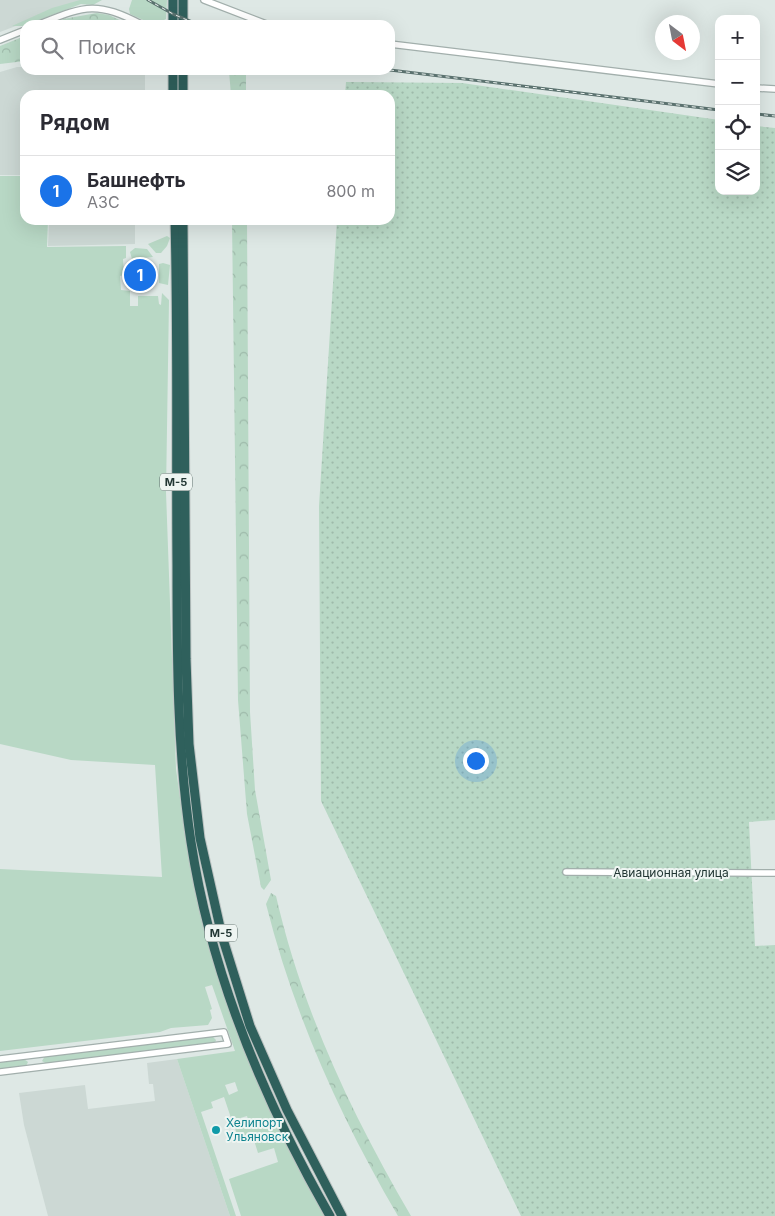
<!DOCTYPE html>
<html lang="ru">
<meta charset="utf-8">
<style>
body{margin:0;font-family:Inter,sans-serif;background:#f7f7f7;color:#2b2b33}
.controls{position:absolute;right:15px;top:15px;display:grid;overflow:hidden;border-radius:10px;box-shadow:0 5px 20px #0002}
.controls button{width:45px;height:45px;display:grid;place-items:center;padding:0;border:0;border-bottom:1px solid #e1e1e2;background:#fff;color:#2b2b33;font:25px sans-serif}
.compass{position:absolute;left:655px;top:15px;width:45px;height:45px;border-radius:50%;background:#fff;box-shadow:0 5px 20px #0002;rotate:148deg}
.you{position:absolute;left:475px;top:760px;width:18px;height:18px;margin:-12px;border:4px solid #fff;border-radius:50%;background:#1a73e8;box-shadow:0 0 0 8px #1a73e833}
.badge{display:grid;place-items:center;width:32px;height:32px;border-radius:50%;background:#1a73e8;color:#fff;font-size:16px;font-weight:700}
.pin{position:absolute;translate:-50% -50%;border:2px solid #fff;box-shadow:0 1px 5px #0006}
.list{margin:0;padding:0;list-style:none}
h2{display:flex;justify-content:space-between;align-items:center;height:65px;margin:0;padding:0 20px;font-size:21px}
h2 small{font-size:16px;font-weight:400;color:#7c7c81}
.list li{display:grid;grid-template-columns:32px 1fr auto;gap:15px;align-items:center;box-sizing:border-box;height:70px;padding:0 20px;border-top:1px solid #e1e1e2}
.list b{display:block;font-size:19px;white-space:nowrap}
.list p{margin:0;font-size:16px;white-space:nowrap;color:#7c7c81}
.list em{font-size:16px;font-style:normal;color:#7c7c81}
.icon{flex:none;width:28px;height:28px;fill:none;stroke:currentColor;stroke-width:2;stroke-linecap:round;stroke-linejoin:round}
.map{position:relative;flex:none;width:775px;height:1216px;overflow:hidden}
.search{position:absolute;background:#fff;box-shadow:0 5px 20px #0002;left:20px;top:20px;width:375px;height:55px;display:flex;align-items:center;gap:12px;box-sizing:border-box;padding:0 18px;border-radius:15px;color:#7c7c81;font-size:19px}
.panel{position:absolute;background:#fff;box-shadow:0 5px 20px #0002;left:20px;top:90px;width:375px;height:135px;border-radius:15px}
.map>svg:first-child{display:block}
</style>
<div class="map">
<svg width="775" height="1216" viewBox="0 0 775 1216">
<defs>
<pattern id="forest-crowns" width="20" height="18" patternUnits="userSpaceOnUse" patternTransform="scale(1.25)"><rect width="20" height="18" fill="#b8d8c5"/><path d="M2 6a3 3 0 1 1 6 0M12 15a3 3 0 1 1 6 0" fill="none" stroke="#9ebaaa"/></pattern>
<pattern id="garden-dots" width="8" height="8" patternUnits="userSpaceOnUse" patternTransform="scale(1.25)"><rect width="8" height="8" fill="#b8d8c5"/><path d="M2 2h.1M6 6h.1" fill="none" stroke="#9ebaaa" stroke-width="1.8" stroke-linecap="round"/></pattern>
</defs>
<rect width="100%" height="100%" fill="#dee8e5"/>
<g fill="#ccd8d4">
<path d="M 0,0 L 84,0 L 0,32 Z"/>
<path d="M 17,67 L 25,67 L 25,70 L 145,70 L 145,95 L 25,95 L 25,175 L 0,175 L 0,72 Z"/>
<path d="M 49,220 L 135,220 L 135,244 L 48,246 Z"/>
<path d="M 177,1059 L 230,1216 L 48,1216 L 24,1125 L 19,1093 L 85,1085 L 88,1109 L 155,1101 L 153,1084 L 149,1084 L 147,1063 Z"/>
</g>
<g fill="#b8d8c5" fill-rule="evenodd">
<path d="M 80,0 L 102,0 L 93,5 L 81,4 L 23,26 L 12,26 L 52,8 Z"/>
<path d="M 132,0 L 167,0 L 166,19 L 154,25 L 130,14 L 129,9 Z"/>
<path d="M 0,176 L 25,176 L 25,220 L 48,220 L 47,247 L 126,246 L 126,258 L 123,259 L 124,275 L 120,276 L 121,290 L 130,291 L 130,306 L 138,306 L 138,296 L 158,296 L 159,304 L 161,305 L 162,293 L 169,300 L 166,492 L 176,769 L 186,840 L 207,938 L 222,991 L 267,1104 L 288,1149 L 325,1216 L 241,1216 L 229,1179 L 278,1162 L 274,1148 L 258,1153 L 253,1137 L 239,1141 L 235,1128 L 239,1126 L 240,1129 L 250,1126 L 247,1116 L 237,1119 L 238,1122 L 233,1124 L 224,1097 L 211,1102 L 213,1108 L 201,1112 L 236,1216 L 230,1216 L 177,1059 L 235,1051 L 212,985 L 205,987 L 212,1009 L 210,1010 L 212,1018 L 208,1025 L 171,1028 L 160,1032 L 0,1051 L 0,869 L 162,877 L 155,765 L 71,760 L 0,744 ZM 235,1082 L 238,1091 L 229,1095 L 225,1085 Z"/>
<path d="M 167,236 L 170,238 L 167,246 L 161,253 L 156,253 L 148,244 Z"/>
<path d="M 135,248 L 147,249 L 153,257 L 132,259 L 130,252 Z"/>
<path d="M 163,263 L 170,265 L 168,285 L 159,283 L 159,264 Z"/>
<path d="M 212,1036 L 216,1040 L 215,1043 L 47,1064 L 42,1061 L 45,1056 Z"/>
<path d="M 24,1059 L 28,1062 L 26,1066 L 0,1070 L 0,1062 Z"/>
</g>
<g fill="url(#forest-crowns)">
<path d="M 97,13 L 109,15 L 130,25 L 65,25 L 60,23 L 63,19 Z"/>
<path d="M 25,36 L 25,61 L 0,64 L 0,46 Z"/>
<path d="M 229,71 L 246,71 L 246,95 L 231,95 Z"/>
<path d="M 232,220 L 247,220 L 250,712 L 255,790 L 271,880 L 264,890 L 261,887 L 247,814 L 238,700 Z"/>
<path d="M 271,893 L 276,896 C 302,1010 352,1115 411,1216 L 398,1216 C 340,1117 294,1015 266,904 Z"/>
</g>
<path fill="url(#garden-dots)" d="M 346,82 L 462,83 L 719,120 L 719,191 L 756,191 L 756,126 L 775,128 L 775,820 L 749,822 L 755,946 L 775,945 L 775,1216 L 521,1216 L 321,801 L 319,506 L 337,220 L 390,220 L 390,95 L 345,95 Z"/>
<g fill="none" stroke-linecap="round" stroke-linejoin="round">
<defs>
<g id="minor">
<path d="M 204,0 L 269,25"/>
<path d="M 37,25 C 85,6 95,0 143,25"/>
<path d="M 0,40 L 25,30"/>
<path d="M 390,44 L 719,84"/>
<path d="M 756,88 L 775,89"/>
<path d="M 566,872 L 775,873"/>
<path d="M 0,1059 L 224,1032 L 228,1044 L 0,1072"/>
</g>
<g id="highway">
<path d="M 173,25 L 173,0"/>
<path d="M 183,25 L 183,0"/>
<path d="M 173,70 L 173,95"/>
<path d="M 183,70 L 183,95"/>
<path d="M 175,220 C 178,335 176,450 177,565 C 177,657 177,750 191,842 C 211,974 264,1101 330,1216"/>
<path d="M 183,220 L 186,659 L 189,744 L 200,838 L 222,936 L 250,1026 L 287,1110 L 342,1216"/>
</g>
</defs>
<use href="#minor" stroke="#a2afac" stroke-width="8"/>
<use href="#highway" stroke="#bcc3c2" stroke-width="11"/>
<use href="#minor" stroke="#fff" stroke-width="5.5"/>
<use href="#highway" stroke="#2f605c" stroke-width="9"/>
<defs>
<g id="rail">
<path d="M 148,0 L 173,14 L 199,25"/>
<path d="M 390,70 L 719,110"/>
<path d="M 756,114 L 775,116"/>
</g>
</defs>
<use href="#rail" stroke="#5b726f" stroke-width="3"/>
<use href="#rail" stroke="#eef5f2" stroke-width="1" stroke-dasharray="4" stroke-linecap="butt"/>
</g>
<circle fill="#0f9aa8" stroke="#eef5f2" stroke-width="2" cx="216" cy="1130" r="5"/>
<g text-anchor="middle" stroke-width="4" stroke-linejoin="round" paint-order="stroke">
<g fill="#eef5f2" stroke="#5e6f6c" stroke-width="1">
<rect x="160" y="473.5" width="32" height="17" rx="4"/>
<rect x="205" y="924.5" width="32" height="17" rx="4"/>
</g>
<g font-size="11" font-weight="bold" fill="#213633">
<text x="176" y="486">М-5</text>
<text x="221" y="937">М-5</text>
</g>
<g font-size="12" fill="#213633" stroke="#eef5f2">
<text x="671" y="877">Авиационная улица</text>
</g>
<g font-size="12" fill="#0d838f" stroke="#eef5f2" text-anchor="start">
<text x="226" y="1127">Хелипорт<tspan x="226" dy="14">Ульяновск</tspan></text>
</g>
</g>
</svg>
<div class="controls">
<button>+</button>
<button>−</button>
<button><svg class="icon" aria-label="locate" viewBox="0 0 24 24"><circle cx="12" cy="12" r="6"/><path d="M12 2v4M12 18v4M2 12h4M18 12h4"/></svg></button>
<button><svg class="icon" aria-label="layers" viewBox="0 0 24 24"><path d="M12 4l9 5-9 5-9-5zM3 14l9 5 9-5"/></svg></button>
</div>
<svg class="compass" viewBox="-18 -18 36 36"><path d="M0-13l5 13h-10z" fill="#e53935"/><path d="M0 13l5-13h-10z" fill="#7c7c81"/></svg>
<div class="you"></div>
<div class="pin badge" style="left:140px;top:275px">1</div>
<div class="search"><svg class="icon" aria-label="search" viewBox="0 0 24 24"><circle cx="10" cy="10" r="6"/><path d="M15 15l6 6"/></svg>Поиск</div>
<section class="panel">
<h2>Рядом<small></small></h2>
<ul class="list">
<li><span class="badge">1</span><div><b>Башнефть</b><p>АЗС</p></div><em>800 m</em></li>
</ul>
</section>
</div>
